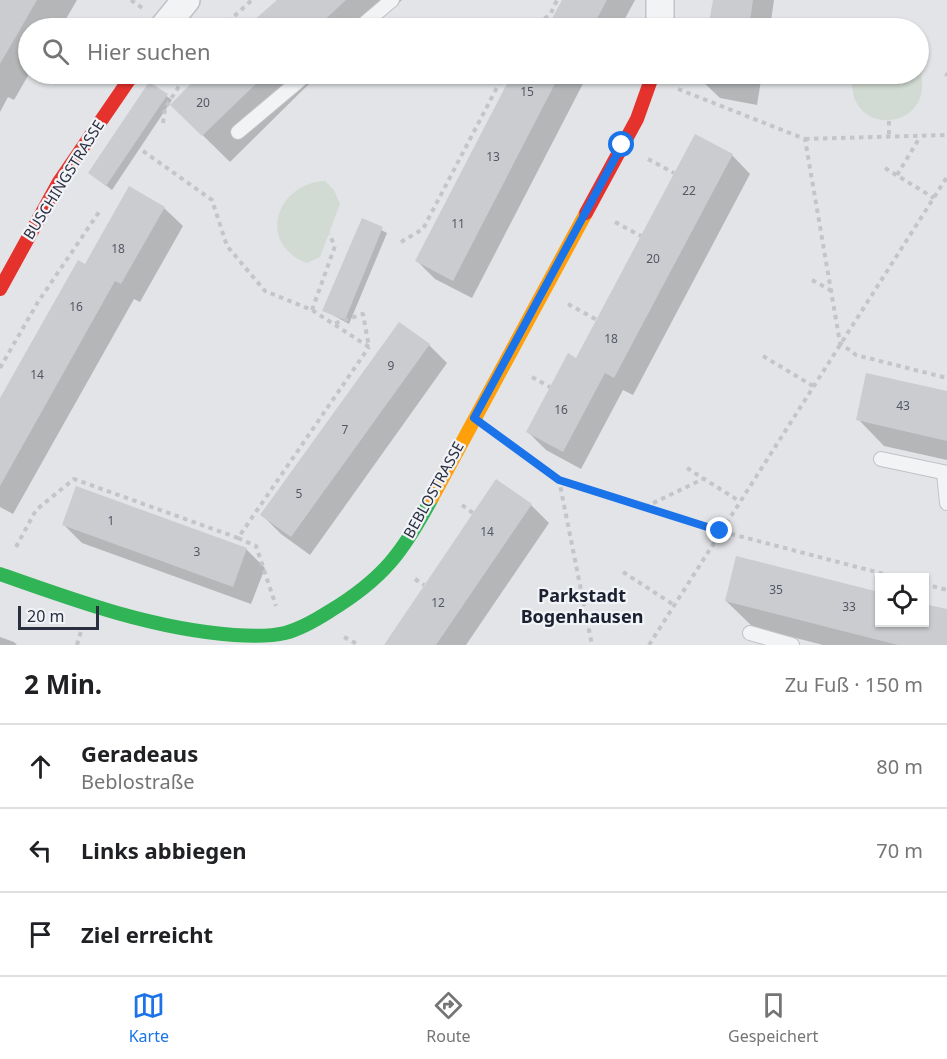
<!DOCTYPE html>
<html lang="de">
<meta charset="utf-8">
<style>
body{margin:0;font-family:"Noto Sans",sans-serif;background:#f6f6f6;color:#202124}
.controls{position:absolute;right:18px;bottom:18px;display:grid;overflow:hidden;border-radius:0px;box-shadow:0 2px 4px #0004}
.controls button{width:54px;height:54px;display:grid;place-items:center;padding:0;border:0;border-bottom:2px solid #e0e0e0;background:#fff;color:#202124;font:30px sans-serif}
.scale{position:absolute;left:18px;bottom:15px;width:81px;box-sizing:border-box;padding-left:6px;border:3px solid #2a2f40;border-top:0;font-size:16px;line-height:21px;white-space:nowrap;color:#2a2f40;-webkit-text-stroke:4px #f1f3f7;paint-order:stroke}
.stop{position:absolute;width:18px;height:18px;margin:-14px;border:4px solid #1a73e8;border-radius:50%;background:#fff}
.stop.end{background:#1a73e8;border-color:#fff;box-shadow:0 2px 6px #0008}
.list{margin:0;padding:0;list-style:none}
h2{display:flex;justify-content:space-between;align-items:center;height:78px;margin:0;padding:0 24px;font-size:26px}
h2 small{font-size:20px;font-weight:400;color:#757577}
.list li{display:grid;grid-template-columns:39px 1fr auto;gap:18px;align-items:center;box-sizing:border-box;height:84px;padding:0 24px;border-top:2px solid #e0e0e0}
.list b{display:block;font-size:22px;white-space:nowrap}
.list p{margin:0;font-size:20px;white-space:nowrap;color:#757577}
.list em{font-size:20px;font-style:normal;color:#757577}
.icon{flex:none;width:33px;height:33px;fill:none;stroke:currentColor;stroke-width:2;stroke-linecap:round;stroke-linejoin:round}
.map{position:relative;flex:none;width:947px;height:645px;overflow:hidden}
.search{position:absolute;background:#fff;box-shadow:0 2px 4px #0004;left:18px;right:18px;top:18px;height:66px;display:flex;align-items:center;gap:15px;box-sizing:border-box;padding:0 21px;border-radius:33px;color:#757577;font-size:22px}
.sheet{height:330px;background:#fff}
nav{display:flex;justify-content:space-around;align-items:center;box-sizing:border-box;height:84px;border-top:2px solid #e0e0e0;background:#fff;font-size:16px;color:#757577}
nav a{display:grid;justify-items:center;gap:3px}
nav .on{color:#1a73e8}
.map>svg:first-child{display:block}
</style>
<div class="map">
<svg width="947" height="645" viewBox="0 0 947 645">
<rect width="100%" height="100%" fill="#e3e4e7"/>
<g fill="#d2dbd3">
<path d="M 919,67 C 941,133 842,140 853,74 L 918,74 Z"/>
<path d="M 325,181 L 334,190 L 340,204 L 320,257 L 307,263 C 256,244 276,183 325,181 Z"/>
</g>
<g fill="#0003">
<path d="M 0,0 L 77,0 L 63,24 L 58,21 L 54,28 L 28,28 L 29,74 L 14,100 L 8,97 L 0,112 Z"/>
<path d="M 279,0 L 402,0 L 371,28 L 247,28 Z"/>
<path d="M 564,0 L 635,0 L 620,28 L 549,28 Z"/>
<path d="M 714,0 L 774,0 L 770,28 L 709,28 Z"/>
<path d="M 202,74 L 319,74 L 230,162 L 172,105 Z"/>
<path d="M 514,74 L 588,74 L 472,298 L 435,279 L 417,261 Z"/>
<path d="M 702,74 L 762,74 L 757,105 L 720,98 L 701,80 Z"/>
<path d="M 150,84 L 172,100 L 112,190 L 90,173 Z"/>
<path d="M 732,155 L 750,174 L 633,395 L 623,390 L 581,469 L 546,450 L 528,432 L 577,360 Z"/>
<path d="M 164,208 L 183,226 L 140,302 L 134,299 L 13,514 L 0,507 L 0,401 L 86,266 Z"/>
<path d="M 362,220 L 387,233 L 349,324 L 324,310 Z"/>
<path d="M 429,345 L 447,363 L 310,555 L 281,534 L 262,515 Z"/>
<path d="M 947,393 L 947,460 L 884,446 L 858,419 Z"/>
<path d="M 531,505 L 549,523 L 466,645 L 385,645 Z"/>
<path d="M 64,525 L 246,549 L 265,568 L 251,604 L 82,543 Z"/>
<path d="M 737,557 L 880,594 L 880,622 L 924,622 L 947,611 L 947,645 L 823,645 L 753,627 L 726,601 Z"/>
<path d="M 0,637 L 14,642 L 17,645 L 0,645 Z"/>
</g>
<g fill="#cbccd0">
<path d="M 0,0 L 37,0 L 0,64 Z"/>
<path d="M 277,0 L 346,0 L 316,28 L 245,28 Z"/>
<path d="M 562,0 L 607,0 L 592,28 L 547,28 Z"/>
<path d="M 713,0 L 753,0 L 749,28 L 708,28 Z"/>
<path d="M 200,74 L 266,74 L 202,136 L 170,105 Z"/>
<path d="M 512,74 L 560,74 L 453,281 L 415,261 Z"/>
<path d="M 149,82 L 168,94 L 106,186 L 88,173 Z"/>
<path d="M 695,134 L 733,154 L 614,378 L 605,373 L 563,452 L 526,432 L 568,353 L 576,358 Z"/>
<path d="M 129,186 L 165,207 L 121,284 L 115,281 L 0,486 L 0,398 L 78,260 L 85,264 Z"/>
<path d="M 362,218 L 383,227 L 345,320 L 322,311 Z"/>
<path d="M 399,322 L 430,344 L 291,537 L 260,515 Z"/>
<path d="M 866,373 L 947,391 L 947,441 L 856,420 Z"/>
<path d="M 496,479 L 532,504 L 436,645 L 384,645 Z"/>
<path d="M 76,486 L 247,548 L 233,587 L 62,525 Z"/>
<path d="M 736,556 L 879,592 L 879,622 L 924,622 L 924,604 L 947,609 L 947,645 L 898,645 L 725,601 Z"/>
</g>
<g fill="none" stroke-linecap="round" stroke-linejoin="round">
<defs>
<g id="lane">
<path d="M 359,28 L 392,0"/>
<path d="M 238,132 L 307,74"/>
<path d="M 881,459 L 947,473"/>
<path d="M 944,473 L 947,503"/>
<path d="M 750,633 L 792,645"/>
</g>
<g id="street">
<path d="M 163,28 L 186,0"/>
<path d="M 660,28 L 660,0"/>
</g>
</defs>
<use href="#lane" stroke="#c1c2c5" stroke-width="16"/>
<use href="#street" stroke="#c1c2c5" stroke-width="30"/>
<g stroke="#c4c5c9" stroke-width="4" stroke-dasharray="4.5 4.5" stroke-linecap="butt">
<path d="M 131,0 L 145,10"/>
<path d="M 221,28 L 252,0"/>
<path d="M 529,28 L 550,15 L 557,0"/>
<path d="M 945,74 L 947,75"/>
<path d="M 678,89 L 805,139 L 840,343 L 856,355 L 947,378"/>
<path d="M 889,121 L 889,137"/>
<path d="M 163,123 L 165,108 L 187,74"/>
<path d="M 805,139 L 947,135"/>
<path d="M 143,151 L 212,200 L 227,246 L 265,291 L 312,310 L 369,347 L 363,314 L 333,324"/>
<path d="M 648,159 L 674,173"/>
<path d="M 885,168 L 934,198"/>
<path d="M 897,175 L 920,137"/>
<path d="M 615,222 L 641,236"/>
<path d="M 401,242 L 423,229 L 504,74"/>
<path d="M 812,280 L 832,291"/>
<path d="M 568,304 L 597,320"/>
<path d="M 312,310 L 335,246 L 329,234"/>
<path d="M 763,356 L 813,386"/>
<path d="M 0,368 L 38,302 L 99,212"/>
<path d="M 532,377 L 550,387"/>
<path d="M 500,436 L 559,480 L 592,645"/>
<path d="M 687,468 L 739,501"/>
<path d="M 559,480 L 720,531 L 899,578"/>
<path d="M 462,505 L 473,513"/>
<path d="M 645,507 L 703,479"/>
<path d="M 238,538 L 256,546 L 276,606"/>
<path d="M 16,547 L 36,510 L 74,479 L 238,538 L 369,347"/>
<path d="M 623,572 L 674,605"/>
<path d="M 415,579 L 424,585"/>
<path d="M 924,584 L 947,590"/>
<path d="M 344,637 L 359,645"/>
<path d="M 77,645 L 81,631"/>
<path d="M 649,645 L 947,177"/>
</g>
<use href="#lane" stroke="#f2f3f5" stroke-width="14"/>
<use href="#street" stroke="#f2f3f5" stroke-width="27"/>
<path stroke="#30b455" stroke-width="14" d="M 0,574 C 76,601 153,629 234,635 C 250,636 269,637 285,633 C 300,629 316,620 330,611 C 383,579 403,552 432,498"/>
<path stroke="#ff9f0a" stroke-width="14" d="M 432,498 L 586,213"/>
<g stroke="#e5322d" stroke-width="14">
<path d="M 586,213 L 637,119 L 653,74"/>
<path d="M 0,289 L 59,182 L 133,74"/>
</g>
</g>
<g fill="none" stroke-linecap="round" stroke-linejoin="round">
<path stroke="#1a73e8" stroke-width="8" d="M 622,145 L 474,418 L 559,480 L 720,531"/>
</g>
<g text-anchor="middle" stroke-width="4.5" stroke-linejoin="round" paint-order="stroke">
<g font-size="12" fill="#535765">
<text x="527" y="96">15</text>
<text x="203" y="107">20</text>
<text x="493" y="161">13</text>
<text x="689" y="195">22</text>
<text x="458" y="228">11</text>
<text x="118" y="253">18</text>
<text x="653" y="263">20</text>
<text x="76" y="311">16</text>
<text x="611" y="343">18</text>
<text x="391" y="370">9</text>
<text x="37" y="379">14</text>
<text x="903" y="410">43</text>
<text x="561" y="414">16</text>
<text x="345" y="434">7</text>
<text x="299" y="498">5</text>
<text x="111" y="525">1</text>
<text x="487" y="536">14</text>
<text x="197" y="556">3</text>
<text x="776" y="594">35</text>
<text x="438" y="607">12</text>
<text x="849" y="611">33</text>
</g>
<g font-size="15" fill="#2a2f40" stroke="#f1f3f7">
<text transform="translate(64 180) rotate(-58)" y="5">BUSCHINGSTRASSE</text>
<text transform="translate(434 490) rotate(-61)" y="5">BEBLOSTRASSE</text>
</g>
<g font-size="18" font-weight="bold" fill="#1c2131" stroke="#f1f3f7">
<text x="582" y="602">Parkstadt<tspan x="582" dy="21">Bogenhausen</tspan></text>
</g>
</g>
</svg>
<div class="controls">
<button><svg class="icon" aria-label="locate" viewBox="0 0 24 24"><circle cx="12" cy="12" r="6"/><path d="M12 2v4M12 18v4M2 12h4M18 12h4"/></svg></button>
</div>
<div class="scale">20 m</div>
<div class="stop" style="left:622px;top:145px"></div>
<div class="stop end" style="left:720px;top:531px"></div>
<div class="search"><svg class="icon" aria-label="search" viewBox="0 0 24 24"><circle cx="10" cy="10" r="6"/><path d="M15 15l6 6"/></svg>Hier suchen</div>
</div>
<section class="sheet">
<h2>2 Min.<small>Zu Fuß · 150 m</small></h2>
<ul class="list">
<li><svg class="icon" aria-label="ahead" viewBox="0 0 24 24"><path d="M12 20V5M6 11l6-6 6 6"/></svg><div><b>Geradeaus</b><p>Beblostraße</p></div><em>80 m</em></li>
<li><svg class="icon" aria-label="left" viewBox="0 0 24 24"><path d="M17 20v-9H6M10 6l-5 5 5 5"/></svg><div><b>Links abbiegen</b></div><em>70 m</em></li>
<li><svg class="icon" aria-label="arrive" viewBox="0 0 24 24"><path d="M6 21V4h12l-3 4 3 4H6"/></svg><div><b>Ziel erreicht</b></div></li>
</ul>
</section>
<nav>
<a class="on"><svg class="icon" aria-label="map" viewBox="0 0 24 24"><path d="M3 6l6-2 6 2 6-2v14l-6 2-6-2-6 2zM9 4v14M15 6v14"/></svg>Karte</a>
<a><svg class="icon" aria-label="directions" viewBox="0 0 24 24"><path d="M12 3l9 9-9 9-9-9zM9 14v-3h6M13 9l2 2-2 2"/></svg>Route</a>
<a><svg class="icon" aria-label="saved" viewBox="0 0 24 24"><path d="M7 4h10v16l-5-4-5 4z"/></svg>Gespeichert</a>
</nav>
